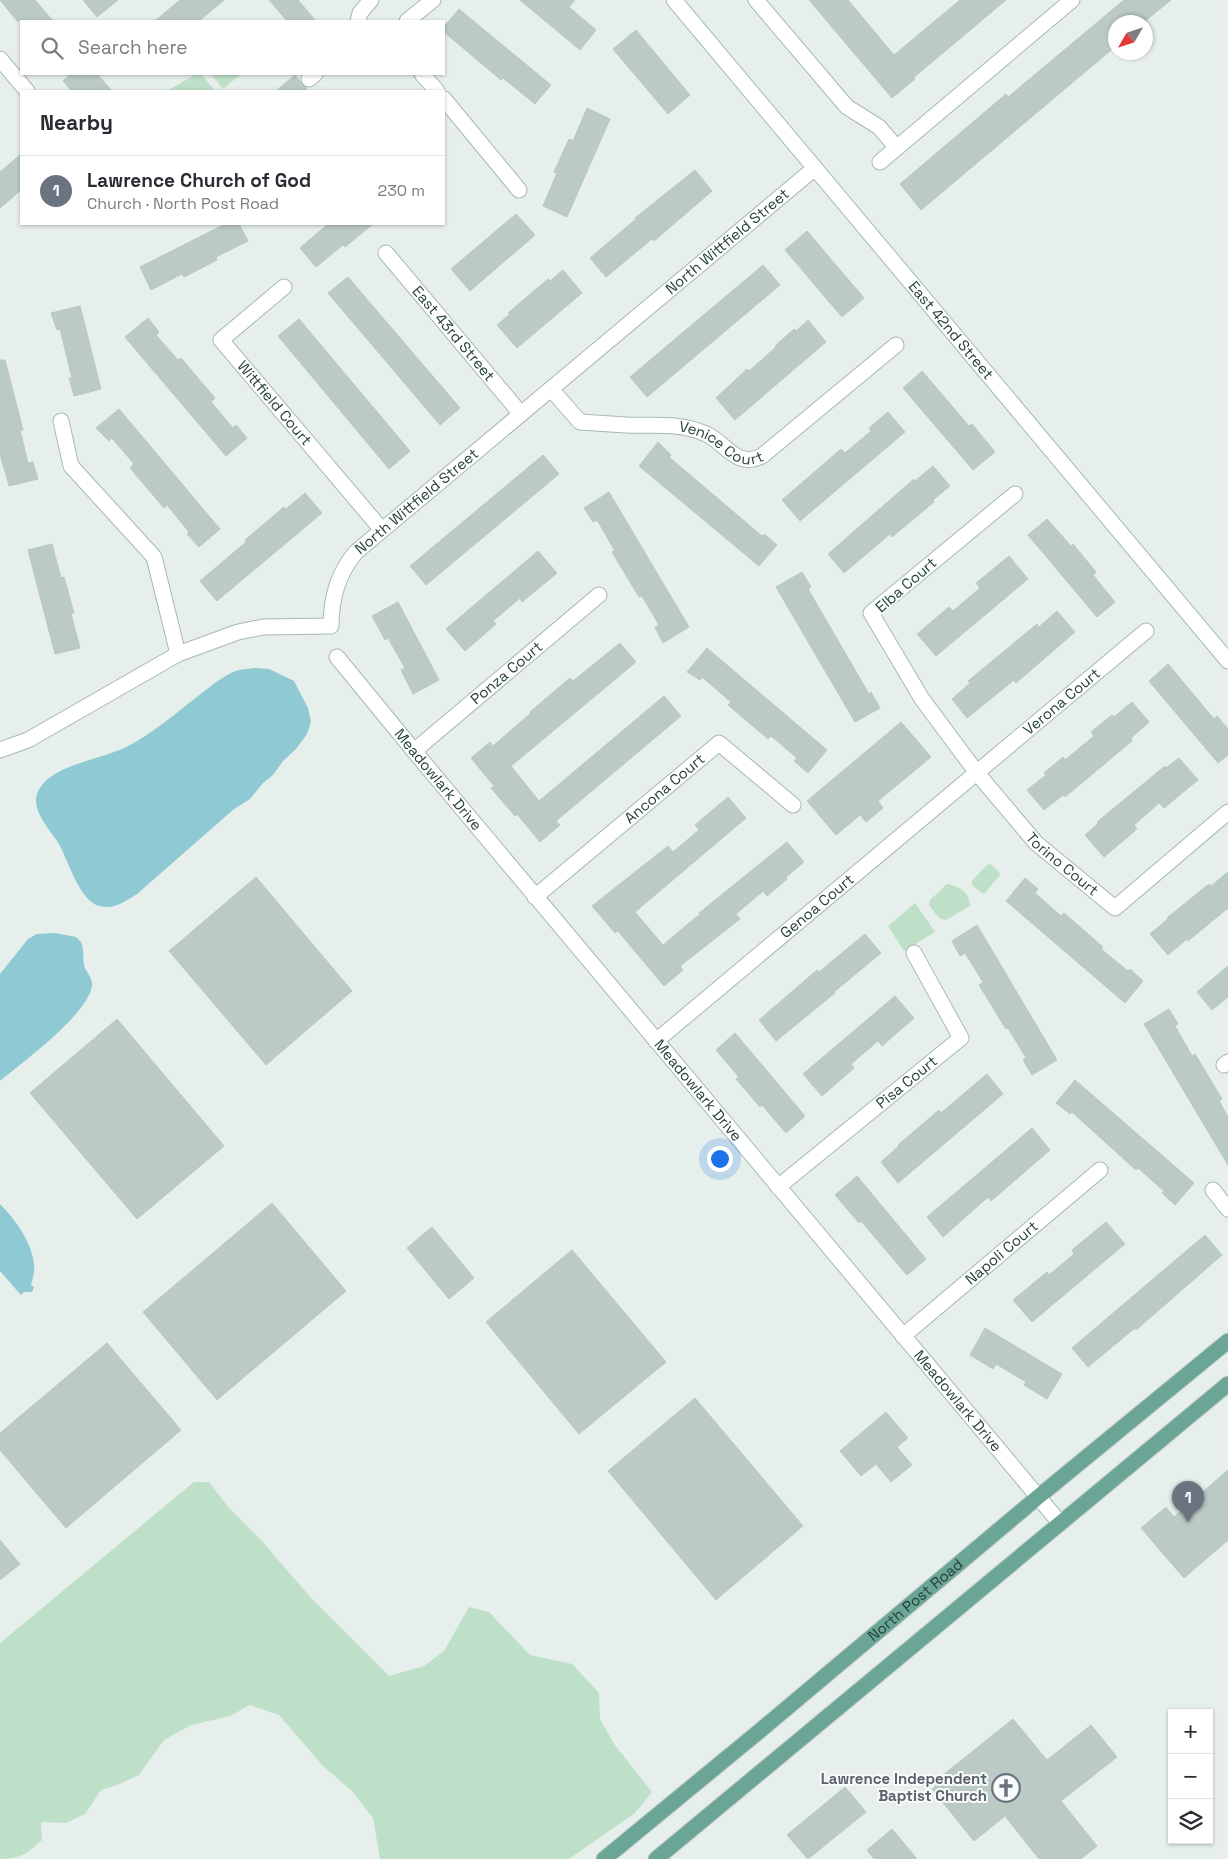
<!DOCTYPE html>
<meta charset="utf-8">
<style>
body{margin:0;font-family:"Space Grotesk",sans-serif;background:#f2f2f3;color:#2b2b33}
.controls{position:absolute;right:15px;bottom:15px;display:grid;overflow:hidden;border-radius:0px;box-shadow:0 1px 4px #0004}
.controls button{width:45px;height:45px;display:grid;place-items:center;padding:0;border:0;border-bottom:1px solid #e1e1e2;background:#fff;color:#2b2b33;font:25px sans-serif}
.compass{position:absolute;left:1108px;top:15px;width:45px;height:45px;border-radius:50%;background:#fff;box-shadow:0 1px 4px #0004;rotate:231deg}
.you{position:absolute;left:719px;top:1158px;width:18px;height:18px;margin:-12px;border:4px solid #fff;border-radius:50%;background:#1a73e8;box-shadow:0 0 0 8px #1a73e833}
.badge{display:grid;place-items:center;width:32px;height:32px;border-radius:50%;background:#0f766e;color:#fff;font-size:16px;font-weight:700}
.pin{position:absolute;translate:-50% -41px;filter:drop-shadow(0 1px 2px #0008)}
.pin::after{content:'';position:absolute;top:26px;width:18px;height:15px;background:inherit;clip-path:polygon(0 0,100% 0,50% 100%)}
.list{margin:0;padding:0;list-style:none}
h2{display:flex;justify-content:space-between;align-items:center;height:65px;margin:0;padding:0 20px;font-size:21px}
h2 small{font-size:16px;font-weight:400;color:#7c7c81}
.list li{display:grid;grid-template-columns:32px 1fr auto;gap:15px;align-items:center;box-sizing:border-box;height:70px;padding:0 20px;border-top:1px solid #e1e1e2}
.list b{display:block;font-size:19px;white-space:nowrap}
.list p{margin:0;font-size:16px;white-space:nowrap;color:#7c7c81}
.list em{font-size:16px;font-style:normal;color:#7c7c81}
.icon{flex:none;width:28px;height:28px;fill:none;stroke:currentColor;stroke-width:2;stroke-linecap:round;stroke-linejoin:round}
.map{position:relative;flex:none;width:1228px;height:1859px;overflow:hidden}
.search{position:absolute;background:#fff;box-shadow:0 1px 4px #0004;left:20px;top:20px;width:425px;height:55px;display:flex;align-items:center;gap:12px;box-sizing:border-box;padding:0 18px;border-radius:0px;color:#7c7c81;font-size:19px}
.panel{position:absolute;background:#fff;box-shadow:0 1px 4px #0004;left:20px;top:90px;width:425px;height:135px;border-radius:0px}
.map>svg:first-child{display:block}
</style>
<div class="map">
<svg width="1228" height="1859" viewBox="0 0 1228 1859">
<rect width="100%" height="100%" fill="#e6efeb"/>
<g fill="#bfe0c8">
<path d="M 196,74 L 201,74 L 215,91 L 167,91 Z"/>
<path d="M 211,74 L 241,74 L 223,89 Z"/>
<path d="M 991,864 L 1000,873 L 1000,875 L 985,893 L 982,893 L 972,885 L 972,881 L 987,865 Z"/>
<path d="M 947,884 C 960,887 969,891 970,906 L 946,920 L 939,918 L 929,905 L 930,900 Z"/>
<path d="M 915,903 L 935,932 L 904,951 L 888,926 Z"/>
<path d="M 194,1482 L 209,1482 L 229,1508 L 261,1540 L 311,1598 L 389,1676 L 424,1666 L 444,1651 L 469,1607 L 489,1612 L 530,1655 L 572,1664 L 599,1693 L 600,1719 L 614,1744 L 652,1792 L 635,1813 L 569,1859 L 380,1859 L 373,1818 L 352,1791 L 324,1767 L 279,1715 L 250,1705 L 230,1716 L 191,1725 L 164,1740 L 139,1775 L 120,1784 L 101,1790 L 85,1814 L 66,1823 L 41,1822 L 42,1840 C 27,1853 21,1859 0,1859 L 0,1643 Z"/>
</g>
<g fill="#8ec9d4">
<path d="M 255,668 L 269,669 L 294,681 L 308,708 L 311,722 L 307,734 L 296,749 L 283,761 L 273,775 L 263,783 L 250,799 L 234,809 L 137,894 C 125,901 115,910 99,906 C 79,900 69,862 59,844 C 52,832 31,811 37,794 C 48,764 103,760 128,746 C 155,732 177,712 202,693 C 211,686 222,677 233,672 C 239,669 248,669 255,668 Z"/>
<path d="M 55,933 L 76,937 L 81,942 C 84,949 83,957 84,965 C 86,973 93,977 92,986 C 88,1014 23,1062 0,1081 L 0,974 L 28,939 L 37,934 Z"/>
<path d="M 0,1204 C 16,1220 37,1249 34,1273 C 33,1277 32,1281 31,1285 L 34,1287 L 32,1292 L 24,1292 L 21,1295 L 0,1271 Z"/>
</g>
<g fill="#bbcac4" stroke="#b8c9c2">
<path d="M 0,0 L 35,0 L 53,21 L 17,21 Z"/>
<path d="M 83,0 L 118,0 L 97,17 Z"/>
<path d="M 180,0 L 224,0 L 199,21 L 155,21 Z"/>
<path d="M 269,0 L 298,0 L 316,21 L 287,21 Z"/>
<path d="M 520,0 L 575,0 L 569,7 L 596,30 L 580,50 Z"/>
<path d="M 809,0 L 848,0 L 894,55 L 960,0 L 1006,0 L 913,78 L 915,79 L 892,98 Z"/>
<path d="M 1124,0 L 1171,0 L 1144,22 L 1116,22 L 1116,46 L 921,210 L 900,184 L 1006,94 L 1008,97 Z"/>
<path d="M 459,9 L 551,85 L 535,104 L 503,78 L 501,80 L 444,32 L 444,27 Z"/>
<path d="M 636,30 L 690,95 L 668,114 L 613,49 Z"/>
<path d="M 71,74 L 97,74 L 112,91 L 72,91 L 63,81 Z"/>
<path d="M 295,75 L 308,91 L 276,91 Z"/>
<path d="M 587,108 L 610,119 L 567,217 L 543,206 L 557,173 L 554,172 L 569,139 L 573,141 Z"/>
<path d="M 21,154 L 21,190 L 0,208 L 0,172 Z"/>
<path d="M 695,170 L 712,191 L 654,241 L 652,239 L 606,277 L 590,258 L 636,219 L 635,218 Z"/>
<path d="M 516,214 L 535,235 L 470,291 L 451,269 Z"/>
<path d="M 225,224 L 239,224 L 248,241 L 216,257 L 217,260 L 184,277 L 182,274 L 151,290 L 140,267 Z"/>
<path d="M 328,224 L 373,224 L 345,247 L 343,245 L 316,267 L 300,248 Z"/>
<path d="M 807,231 L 864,298 L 842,317 L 785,250 Z"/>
<path d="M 763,265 L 780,285 L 647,397 L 630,377 Z"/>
<path d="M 563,270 L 582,293 L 517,348 L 497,325 L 510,314 L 508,313 L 548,279 L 550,281 Z"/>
<path d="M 348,277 L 460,408 L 440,425 L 328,293 Z"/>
<path d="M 80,306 L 101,389 L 74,396 L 69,378 L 72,378 L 60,329 L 57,330 L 51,313 Z"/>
<path d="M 148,318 L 159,332 L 156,335 L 178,360 L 181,358 L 215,398 L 211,402 L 233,428 L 236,425 L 247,438 L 226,456 L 158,376 L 161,374 L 157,375 L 125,337 Z"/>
<path d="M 299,319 L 410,451 L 389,469 L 278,336 Z"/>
<path d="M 808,320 L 826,342 L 735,420 L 716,398 L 747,369 L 749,371 L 776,347 L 775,346 L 794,329 L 796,331 Z"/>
<path d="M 0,360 L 5,360 L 23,430 L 20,430 L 28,463 L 33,462 L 38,479 L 9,486 L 0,454 Z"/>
<path d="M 922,371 L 969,426 L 972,424 L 995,452 L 973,470 L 903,388 Z"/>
<path d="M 119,409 L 220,529 L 199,547 L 187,534 L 189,532 L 167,505 L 164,508 L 130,468 L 134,464 L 112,438 L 109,441 L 96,428 Z"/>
<path d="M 888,412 L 905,432 L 800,521 L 782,500 L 841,449 L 845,453 L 871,431 L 869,428 Z"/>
<path d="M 658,442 L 671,455 L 669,457 L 762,536 L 764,534 L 777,545 L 759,566 L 639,466 Z"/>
<path d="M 543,455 L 559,474 L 426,585 L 410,566 Z"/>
<path d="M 933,466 L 950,486 L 933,500 L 934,502 L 892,537 L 890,534 L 844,573 L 828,554 L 914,479 L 915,481 Z"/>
<path d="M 609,492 L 689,627 L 663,643 L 655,627 L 659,625 L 642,596 L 639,597 L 612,552 L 615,551 L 597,520 L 593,522 L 584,508 Z"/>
<path d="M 305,493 L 322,513 L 217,601 L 200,581 L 246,542 L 245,540 L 284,507 L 286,509 Z"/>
<path d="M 1047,519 L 1071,546 L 1073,544 L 1096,572 L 1093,575 L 1115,602 L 1097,617 L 1028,535 Z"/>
<path d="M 52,544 L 61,578 L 64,577 L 74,613 L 71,614 L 80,648 L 55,654 L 28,550 Z"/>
<path d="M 538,551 L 557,573 L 522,602 L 520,598 L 493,621 L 496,624 L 465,651 L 446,629 Z"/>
<path d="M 1009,556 L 1028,579 L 936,656 L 917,634 L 949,607 L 953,611 L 980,588 L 976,583 Z"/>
<path d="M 802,572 L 811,587 L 808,589 L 869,694 L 871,692 L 880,708 L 855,722 L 776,587 Z"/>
<path d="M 398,602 L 439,680 L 413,694 L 401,670 L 405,668 L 388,638 L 385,640 L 372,616 Z"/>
<path d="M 1057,611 L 1075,632 L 1016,683 L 1014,680 L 967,718 L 952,699 L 970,683 L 968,681 L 1037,624 L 1039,627 Z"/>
<path d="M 620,643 L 636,662 L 511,766 L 539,801 L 664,696 L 681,716 L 556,821 L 560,825 L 540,842 L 517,814 L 515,816 L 491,788 L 494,786 L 471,758 L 490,742 L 493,746 L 531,713 L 530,712 L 570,678 L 573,681 Z"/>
<path d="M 707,648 L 827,750 L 808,773 L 794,761 L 797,758 L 771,736 L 768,739 L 728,705 L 731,702 L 702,677 L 700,680 L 687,672 Z"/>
<path d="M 1168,664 L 1214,719 L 1217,716 L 1228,729 L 1228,755 L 1218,763 L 1149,681 Z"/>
<path d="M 1132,702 L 1149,722 L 1131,738 L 1132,741 L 1065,797 L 1063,795 L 1044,810 L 1027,790 L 1046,775 L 1044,773 L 1063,757 L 1065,760 L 1094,736 L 1091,732 L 1112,715 L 1114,717 Z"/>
<path d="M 901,722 L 931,757 L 878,801 L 883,808 L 866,822 L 860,815 L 836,835 L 807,801 Z"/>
<path d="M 1179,758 L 1198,780 L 1164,808 L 1159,803 L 1134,825 L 1137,829 L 1104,857 L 1085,835 L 1098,824 L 1097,822 L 1165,766 L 1166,768 Z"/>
<path d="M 728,797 L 746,818 L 635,912 L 663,945 L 700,914 L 699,913 L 787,842 L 804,862 L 786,877 L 787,879 L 767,896 L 763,891 L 736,914 L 740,919 L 680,966 L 683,970 L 664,986 L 618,931 L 615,933 L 592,906 L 668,846 L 673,852 L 699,830 L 695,825 Z"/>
<path d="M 1228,872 L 1228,908 L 1188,941 L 1187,939 L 1168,955 L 1150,934 L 1168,919 L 1167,918 L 1209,884 L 1211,886 Z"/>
<path d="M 256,877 L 352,991 L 266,1065 L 169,951 Z"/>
<path d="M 1025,878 L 1038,889 L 1035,893 L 1061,916 L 1064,913 L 1103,947 L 1101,949 L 1128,971 L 1130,969 L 1143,981 L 1125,1003 L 1006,901 Z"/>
<path d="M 977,925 L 1057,1060 L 1032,1075 L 1023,1060 L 1026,1058 L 1008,1028 L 1006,1029 L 979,985 L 983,982 L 965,953 L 960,956 L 952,941 Z"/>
<path d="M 865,934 L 881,953 L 834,992 L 835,993 L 776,1041 L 759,1020 L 817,970 L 819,972 Z"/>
<path d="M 1228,966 L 1228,997 L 1212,1010 L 1197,992 Z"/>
<path d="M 895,996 L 914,1018 L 882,1046 L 878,1041 L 851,1064 L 854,1068 L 822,1096 L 803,1074 Z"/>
<path d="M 1169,1009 L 1178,1024 L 1175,1026 L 1192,1056 L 1195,1054 L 1222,1099 L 1219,1101 L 1228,1117 L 1228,1165 L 1144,1024 Z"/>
<path d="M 117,1019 L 224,1146 L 137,1219 L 30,1093 Z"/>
<path d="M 735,1033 L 805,1116 L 786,1133 L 762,1105 L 760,1107 L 736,1079 L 739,1077 L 716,1050 Z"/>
<path d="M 987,1074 L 1003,1094 L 898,1183 L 881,1162 L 899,1146 L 898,1145 L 939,1110 L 941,1113 Z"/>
<path d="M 1075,1080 L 1194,1183 L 1175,1205 L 1162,1193 L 1164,1191 L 1138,1168 L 1136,1170 L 1072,1112 L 1070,1114 L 1056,1103 Z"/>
<path d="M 1032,1128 L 1050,1150 L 991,1201 L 988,1197 L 943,1237 L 927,1217 Z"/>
<path d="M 857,1176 L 926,1259 L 907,1275 L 861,1221 L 859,1223 L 835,1195 Z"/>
<path d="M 272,1203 L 346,1291 L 217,1400 L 143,1312 Z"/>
<path d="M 1106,1222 L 1125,1244 L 1032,1322 L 1013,1300 L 1047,1272 L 1049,1275 L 1074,1254 L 1072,1250 Z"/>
<path d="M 432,1227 L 474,1278 L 449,1299 L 407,1248 Z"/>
<path d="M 1205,1235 L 1222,1255 L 1136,1330 L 1135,1328 L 1088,1367 L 1072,1348 Z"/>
<path d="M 572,1250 L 666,1362 L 579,1434 L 486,1322 Z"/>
<path d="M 985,1328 L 1062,1374 L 1047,1399 L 1024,1385 L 1026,1382 L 996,1364 L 993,1369 L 970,1355 Z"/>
<path d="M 107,1343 L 181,1430 L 66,1528 L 0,1450 L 0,1433 Z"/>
<path d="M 695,1398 L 803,1526 L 716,1600 L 608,1471 Z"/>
<path d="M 886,1412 L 908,1438 L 897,1447 L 912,1465 L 891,1482 L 876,1464 L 861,1476 L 840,1451 Z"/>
<path d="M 1228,1470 L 1228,1540 L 1184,1578 L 1141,1528 L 1166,1507 L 1174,1517 Z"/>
<path d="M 0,1540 L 20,1564 L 0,1580 Z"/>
<path d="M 1013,1719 L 1047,1760 L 1091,1725 L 1117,1757 L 1061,1801 L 1097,1846 L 1081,1859 L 1039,1859 L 1005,1816 L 974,1841 L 932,1789 L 936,1786 L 933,1783 Z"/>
<path d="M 845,1787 L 866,1812 L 808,1859 L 787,1835 Z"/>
<path d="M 892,1829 L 917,1859 L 874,1859 L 867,1850 Z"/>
</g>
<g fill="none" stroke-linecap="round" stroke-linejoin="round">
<defs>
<g id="street">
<path d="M 756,0 L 847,107 L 879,127 L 896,147"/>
<path d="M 358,21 L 360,13 L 371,0"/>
<path d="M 407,21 L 433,0"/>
<path d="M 0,59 L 27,91"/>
<path d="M 422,74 L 437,91"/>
<path d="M 309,79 L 315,74"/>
<path d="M 444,99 L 519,190"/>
<path d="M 880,162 L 1072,0"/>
<path id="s1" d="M 386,253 L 521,414"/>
<path id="s2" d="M 284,287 L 221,340 L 382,530"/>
<path id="s3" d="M 551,389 L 580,422 C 595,423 611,424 626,425 C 653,426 680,422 706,434 C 725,442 736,469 762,456 L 896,345"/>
<path d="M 61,421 L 71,466 L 154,557 L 178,654"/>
<path id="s4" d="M 1015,494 L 871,613 L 922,699 L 977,773 L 1036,843 L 1115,908 L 1228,812"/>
<path id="s5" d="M 337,657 L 414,751 L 1060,1523"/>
<path id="s6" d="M 0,750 L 28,740 L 178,654 L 238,632 L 263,627 L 331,626 C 331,598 338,573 356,552 L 815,168"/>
<path id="s7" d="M 414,751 L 599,595"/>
<path id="s8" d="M 535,897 L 719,743 L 793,805"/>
<path id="s9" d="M 656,1041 L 1146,631"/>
<path d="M 1224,1065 L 1228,1062"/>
<path id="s10" d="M 778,1187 L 961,1038 L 914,953"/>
<path d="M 1213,1190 L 1228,1209"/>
<path id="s11" d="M 903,1336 L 1100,1170"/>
</g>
<g id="secondary">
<path id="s12" d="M 674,0 L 1228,661"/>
</g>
<g id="primary">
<path id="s13" d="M 604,1859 L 762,1729 L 1038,1497 L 1228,1341"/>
<path d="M 656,1859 L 1228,1384"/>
</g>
</defs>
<use href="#street" stroke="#a8b8b2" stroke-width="17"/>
<use href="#secondary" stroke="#a4bbb3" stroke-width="17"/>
<use href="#primary" stroke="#c2cac8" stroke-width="17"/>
<use href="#street" stroke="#fff" stroke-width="15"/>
<use href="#secondary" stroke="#fff" stroke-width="15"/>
<use href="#primary" stroke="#6aa596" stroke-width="15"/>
</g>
<defs>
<symbol id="church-ring" viewBox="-11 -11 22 22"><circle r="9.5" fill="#f7fbf9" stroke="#6b7280" stroke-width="1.5"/><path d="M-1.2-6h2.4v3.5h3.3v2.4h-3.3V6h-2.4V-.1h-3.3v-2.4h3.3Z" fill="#6b7280"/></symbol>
</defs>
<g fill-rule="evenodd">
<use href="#church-ring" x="990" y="1772" width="32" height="32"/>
</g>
<g text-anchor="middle" stroke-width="4" stroke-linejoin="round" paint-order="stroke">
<g font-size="15" fill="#24423a" stroke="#f7fbf9">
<text dy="5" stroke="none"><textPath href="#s6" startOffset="924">North Wittfield Street</textPath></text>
<text dy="5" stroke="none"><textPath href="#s12" startOffset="431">East 42nd Street</textPath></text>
<text dy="5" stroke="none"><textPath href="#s1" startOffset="105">East 43rd Street</textPath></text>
<text dy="5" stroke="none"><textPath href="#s2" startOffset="165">Wittfield Court</textPath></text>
<text dy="5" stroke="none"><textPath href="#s3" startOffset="190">Venice Court</textPath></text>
<text dy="5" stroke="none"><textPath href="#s6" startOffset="519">North Wittfield Street</textPath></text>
<text transform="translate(906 585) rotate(-41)" y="5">Elba Court</text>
<text dy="5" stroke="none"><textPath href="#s7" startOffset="121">Ponza Court</textPath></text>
<text dy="5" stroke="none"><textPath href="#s9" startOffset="529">Verona Court</textPath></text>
<text dy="5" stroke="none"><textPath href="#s5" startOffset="159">Meadowlark Drive</textPath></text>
<text dy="5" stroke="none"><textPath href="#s8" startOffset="169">Ancona Court</textPath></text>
<text dy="5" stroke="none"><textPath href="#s4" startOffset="504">Torino Court</textPath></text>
<text dy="5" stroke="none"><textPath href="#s9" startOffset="210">Genoa Court</textPath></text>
<text dy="5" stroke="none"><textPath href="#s10" startOffset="166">Pisa Court</textPath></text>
<text dy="5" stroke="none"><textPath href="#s5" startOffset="564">Meadowlark Drive</textPath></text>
<text dy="5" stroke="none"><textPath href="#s11" startOffset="129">Napoli Court</textPath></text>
<text dy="5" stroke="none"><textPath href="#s5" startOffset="969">Meadowlark Drive</textPath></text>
<text dy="5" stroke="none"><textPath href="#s13" startOffset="405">North Post Road</textPath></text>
</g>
<g font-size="15" font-weight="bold" fill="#5b616d" stroke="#f7fbf9" text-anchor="end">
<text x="987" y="1784">Lawrence Independent<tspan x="987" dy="17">Baptist Church</tspan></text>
</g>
</g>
</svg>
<div class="controls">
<button>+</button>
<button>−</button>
<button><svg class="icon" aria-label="layers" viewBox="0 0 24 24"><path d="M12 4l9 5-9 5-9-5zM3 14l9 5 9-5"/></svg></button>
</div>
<svg class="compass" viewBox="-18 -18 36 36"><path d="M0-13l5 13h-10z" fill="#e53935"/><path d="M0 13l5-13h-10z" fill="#7c7c81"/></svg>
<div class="you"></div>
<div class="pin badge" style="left:1188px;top:1522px;background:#6b7280">1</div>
<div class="search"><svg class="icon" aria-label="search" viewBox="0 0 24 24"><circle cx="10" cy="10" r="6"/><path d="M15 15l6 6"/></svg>Search here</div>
<section class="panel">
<h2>Nearby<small></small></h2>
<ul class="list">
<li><span class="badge" style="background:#6b7280">1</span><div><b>Lawrence Church of God</b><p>Church · North Post Road</p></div><em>230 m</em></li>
</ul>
</section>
</div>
